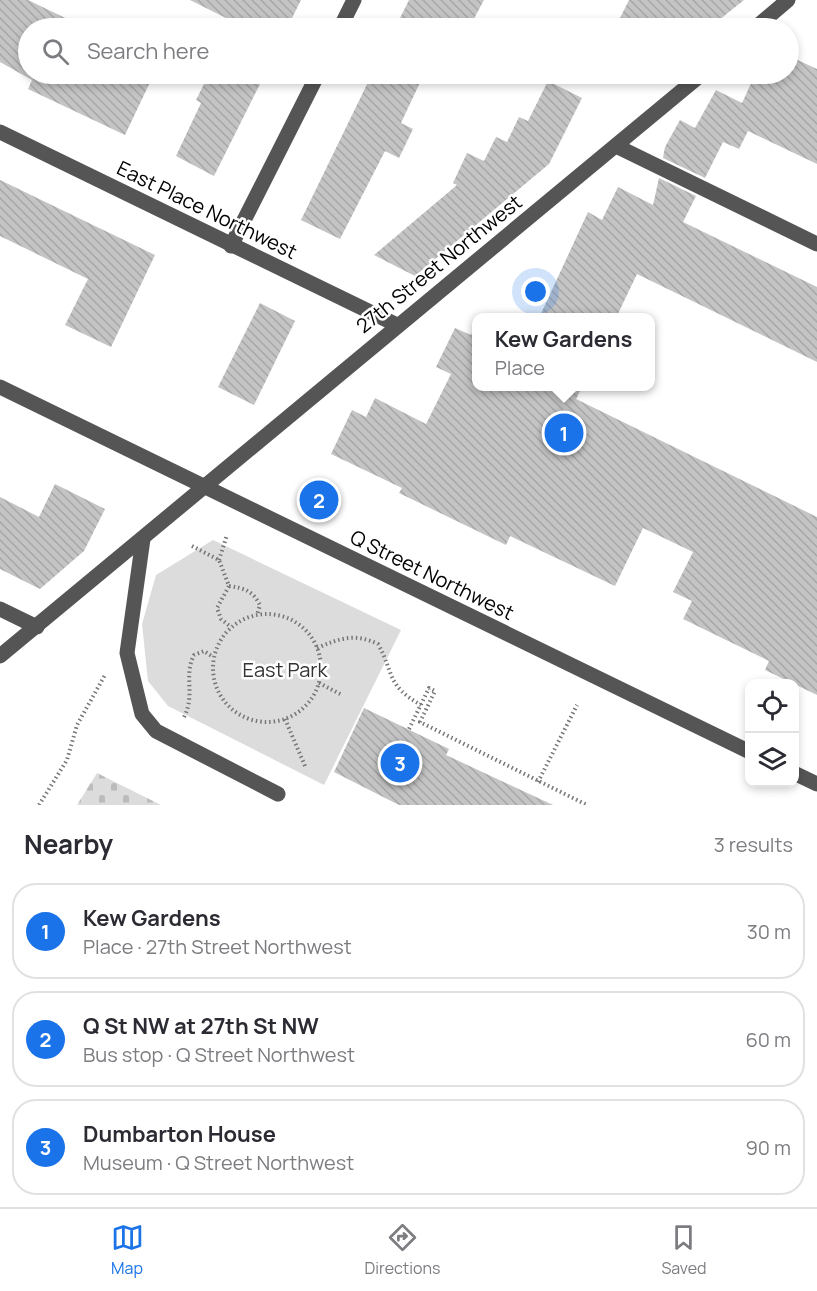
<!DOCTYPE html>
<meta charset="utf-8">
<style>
body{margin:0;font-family:Manrope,sans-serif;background:#f7f7f7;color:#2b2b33}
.controls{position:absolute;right:18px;bottom:18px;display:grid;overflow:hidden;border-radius:12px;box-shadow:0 3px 9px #0003}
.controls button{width:54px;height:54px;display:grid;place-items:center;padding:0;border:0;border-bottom:2px solid #e1e1e2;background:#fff;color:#2b2b33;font:30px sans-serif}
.you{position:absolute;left:536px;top:292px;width:21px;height:21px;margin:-15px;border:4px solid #fff;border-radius:50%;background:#1a73e8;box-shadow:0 0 0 9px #1a73e833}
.badge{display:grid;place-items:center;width:39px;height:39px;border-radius:50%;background:#1a73e8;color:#fff;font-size:20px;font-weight:700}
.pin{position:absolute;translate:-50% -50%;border:3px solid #fff;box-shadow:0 2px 6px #0006}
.popup{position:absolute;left:472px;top:313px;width:183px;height:78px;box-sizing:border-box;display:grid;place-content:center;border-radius:12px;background:#fff;filter:drop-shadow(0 2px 4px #0005);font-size:20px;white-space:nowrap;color:#7c7c81}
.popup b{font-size:22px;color:#2b2b33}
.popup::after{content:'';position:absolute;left:50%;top:100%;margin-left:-12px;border:12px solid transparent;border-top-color:#fff}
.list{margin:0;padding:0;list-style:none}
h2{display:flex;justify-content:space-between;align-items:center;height:78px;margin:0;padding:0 24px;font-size:26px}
h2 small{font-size:20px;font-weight:400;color:#7c7c81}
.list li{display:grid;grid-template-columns:39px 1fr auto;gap:18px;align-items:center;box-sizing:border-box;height:96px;margin:0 12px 12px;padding:0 12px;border:2px solid #e1e1e2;border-radius:24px}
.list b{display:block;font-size:22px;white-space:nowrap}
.list p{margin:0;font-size:20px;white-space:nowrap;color:#7c7c81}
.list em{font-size:20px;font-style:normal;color:#7c7c81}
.icon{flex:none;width:33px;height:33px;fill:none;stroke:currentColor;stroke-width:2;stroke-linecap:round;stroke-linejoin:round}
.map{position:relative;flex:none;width:817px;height:805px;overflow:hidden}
.search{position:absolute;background:#fff;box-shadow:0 3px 9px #0003;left:18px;right:18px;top:18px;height:66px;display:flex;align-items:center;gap:15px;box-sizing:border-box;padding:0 21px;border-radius:33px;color:#7c7c81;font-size:22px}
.sheet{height:402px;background:#fff}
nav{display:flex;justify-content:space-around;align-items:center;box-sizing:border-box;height:84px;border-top:2px solid #e1e1e2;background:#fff;font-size:16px;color:#7c7c81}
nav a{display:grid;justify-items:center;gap:3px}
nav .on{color:#1a73e8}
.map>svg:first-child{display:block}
</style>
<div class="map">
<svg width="817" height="805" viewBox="0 0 817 805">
<defs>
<pattern id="cemetery-stones" width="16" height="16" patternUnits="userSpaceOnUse" patternTransform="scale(1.5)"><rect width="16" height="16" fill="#dcdcdc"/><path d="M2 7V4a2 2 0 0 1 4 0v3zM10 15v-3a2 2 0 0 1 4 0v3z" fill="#bbb"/></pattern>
<pattern id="building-back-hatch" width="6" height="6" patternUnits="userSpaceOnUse" patternTransform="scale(1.5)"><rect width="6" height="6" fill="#c4c4c4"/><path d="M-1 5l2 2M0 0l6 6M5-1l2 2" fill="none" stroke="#a7a7a7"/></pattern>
</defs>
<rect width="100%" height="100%" fill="#fff"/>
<path fill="url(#cemetery-stones)" d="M 97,773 L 161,805 L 77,805 Z"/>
<path fill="#dcdcdc" d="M 213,540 L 401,630 L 324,785 L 168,706 L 148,681 L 142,624 L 156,575 Z"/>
<g fill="url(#building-back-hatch)">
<path d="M 0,0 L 28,0 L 86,28 L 28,28 L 28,74 L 147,74 L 153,76 L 125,135 L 28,89 L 32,80 L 0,62 Z"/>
<path d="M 190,0 L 301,0 L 287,28 L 231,28 L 234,22 Z"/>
<path d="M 409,0 L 484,0 L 469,28 L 395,28 Z"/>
<path d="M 629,0 L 744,0 L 709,28 L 615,28 Z"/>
<path d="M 789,56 L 817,69 L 817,164 L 748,131 L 739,149 L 723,142 L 705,178 L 663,158 L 665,147 L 680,120 L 695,128 L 716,90 L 742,103 L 753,79 L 774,74 L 789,74 Z"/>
<path d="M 209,74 L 265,74 L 214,176 L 176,156 L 201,103 L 196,100 Z"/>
<path d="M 372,74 L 424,74 L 401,123 L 413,129 L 399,158 L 385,151 L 340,239 L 301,220 Z"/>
<path d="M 548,81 L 582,98 L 549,164 L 415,276 L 374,255 L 457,185 L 453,183 L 467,153 L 484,161 L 496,137 L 507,142 L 519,117 L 528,121 Z"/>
<path d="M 659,178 L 696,196 L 683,222 L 817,287 L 817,362 L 637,274 L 616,318 L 539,318 L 588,212 L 602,220 L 618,187 L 653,205 Z"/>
<path d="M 0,180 L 155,255 L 111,347 L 65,325 L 88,279 L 0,236 Z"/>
<path d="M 260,303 L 295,321 L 254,405 L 218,387 Z"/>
<path d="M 477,323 L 477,387 L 582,387 L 576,399 L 817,517 L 817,695 L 765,670 L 769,661 L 683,619 L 692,601 L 673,592 L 693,552 L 643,528 L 615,586 L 510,536 L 506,545 L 399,493 L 402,488 L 331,454 L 352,410 L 366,417 L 375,398 L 426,424 L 451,374 L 436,367 L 455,328 L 471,335 Z"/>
<path d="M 55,484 L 105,509 L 84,551 L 40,589 L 0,569 L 0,497 L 39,517 Z"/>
<path d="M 364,708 L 449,749 L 446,755 L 553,805 L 399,805 L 334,772 Z"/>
</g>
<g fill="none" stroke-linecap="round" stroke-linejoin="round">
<g stroke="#777" stroke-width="4" stroke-dasharray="1.5 3" stroke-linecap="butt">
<path d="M 192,546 L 219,560 L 229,586 L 217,608 L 221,619 L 231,627"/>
<path d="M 219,560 L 227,535"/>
<path d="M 229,586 C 244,588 253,591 260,605 L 257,615"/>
<circle cx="267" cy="668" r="54"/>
<path d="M 317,648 C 340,638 355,633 378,644 C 395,675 386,685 421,705"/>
<path d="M 319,683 L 342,695"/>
<path d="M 184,717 C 196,693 183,677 194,655 L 204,651 L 213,657"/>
<path d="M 285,719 L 305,766"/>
<path d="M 409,729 L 429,688 L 435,691 L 420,722 L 587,805"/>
<path d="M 538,782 L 577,705"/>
<path d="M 39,805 L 67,760 L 77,725 L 105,675"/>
</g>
<g stroke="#555" stroke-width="15">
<path d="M 340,28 L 354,0"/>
<path d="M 755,28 L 788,0"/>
<path d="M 0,132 L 397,325"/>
<path d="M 616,146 L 817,244"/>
<path d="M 231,246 L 318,74"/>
<path d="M 0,387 L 750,752"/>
<path d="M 143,539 L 127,653 L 142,714 L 156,731 L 278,794"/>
<path d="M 0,609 L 37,627"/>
<path d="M 0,656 L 702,74"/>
<path d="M 794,773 L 817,784"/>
</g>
</g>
<g text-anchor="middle" stroke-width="5" stroke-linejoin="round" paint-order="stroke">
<g font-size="20" fill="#000" stroke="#fff">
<text transform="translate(207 210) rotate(26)" y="7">East Place Northwest</text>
<text transform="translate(439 264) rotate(-39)" y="7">27th Street Northwest</text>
<text transform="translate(432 575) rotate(26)" y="7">Q Street Northwest</text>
</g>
<g font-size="20" fill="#333" stroke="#fff">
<text x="285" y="677">East Park</text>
</g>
</g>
</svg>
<div class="controls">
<button><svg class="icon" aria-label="locate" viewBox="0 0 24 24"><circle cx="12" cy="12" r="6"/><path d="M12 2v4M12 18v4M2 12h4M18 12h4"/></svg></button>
<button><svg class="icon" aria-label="layers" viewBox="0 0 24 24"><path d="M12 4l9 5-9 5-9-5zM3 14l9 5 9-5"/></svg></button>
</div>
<div class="you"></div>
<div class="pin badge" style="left:564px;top:433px">1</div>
<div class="popup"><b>Kew Gardens</b>Place</div>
<div class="pin badge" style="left:319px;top:500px">2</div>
<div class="pin badge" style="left:400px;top:763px">3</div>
<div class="search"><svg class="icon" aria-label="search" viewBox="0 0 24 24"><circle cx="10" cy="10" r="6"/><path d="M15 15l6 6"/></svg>Search here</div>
</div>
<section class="sheet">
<h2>Nearby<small>3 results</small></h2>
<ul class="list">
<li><span class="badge">1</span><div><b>Kew Gardens</b><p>Place · 27th Street Northwest</p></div><em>30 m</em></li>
<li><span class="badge">2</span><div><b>Q St NW at 27th St NW</b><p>Bus stop · Q Street Northwest</p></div><em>60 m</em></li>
<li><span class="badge">3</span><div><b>Dumbarton House</b><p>Museum · Q Street Northwest</p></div><em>90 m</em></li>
</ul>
</section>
<nav>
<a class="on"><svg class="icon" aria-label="map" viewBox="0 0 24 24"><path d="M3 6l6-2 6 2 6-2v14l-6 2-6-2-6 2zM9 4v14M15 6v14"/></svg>Map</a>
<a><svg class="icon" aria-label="directions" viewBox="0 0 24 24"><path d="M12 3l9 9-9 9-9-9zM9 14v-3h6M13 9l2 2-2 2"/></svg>Directions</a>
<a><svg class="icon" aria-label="saved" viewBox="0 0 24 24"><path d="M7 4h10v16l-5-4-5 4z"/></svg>Saved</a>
</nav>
